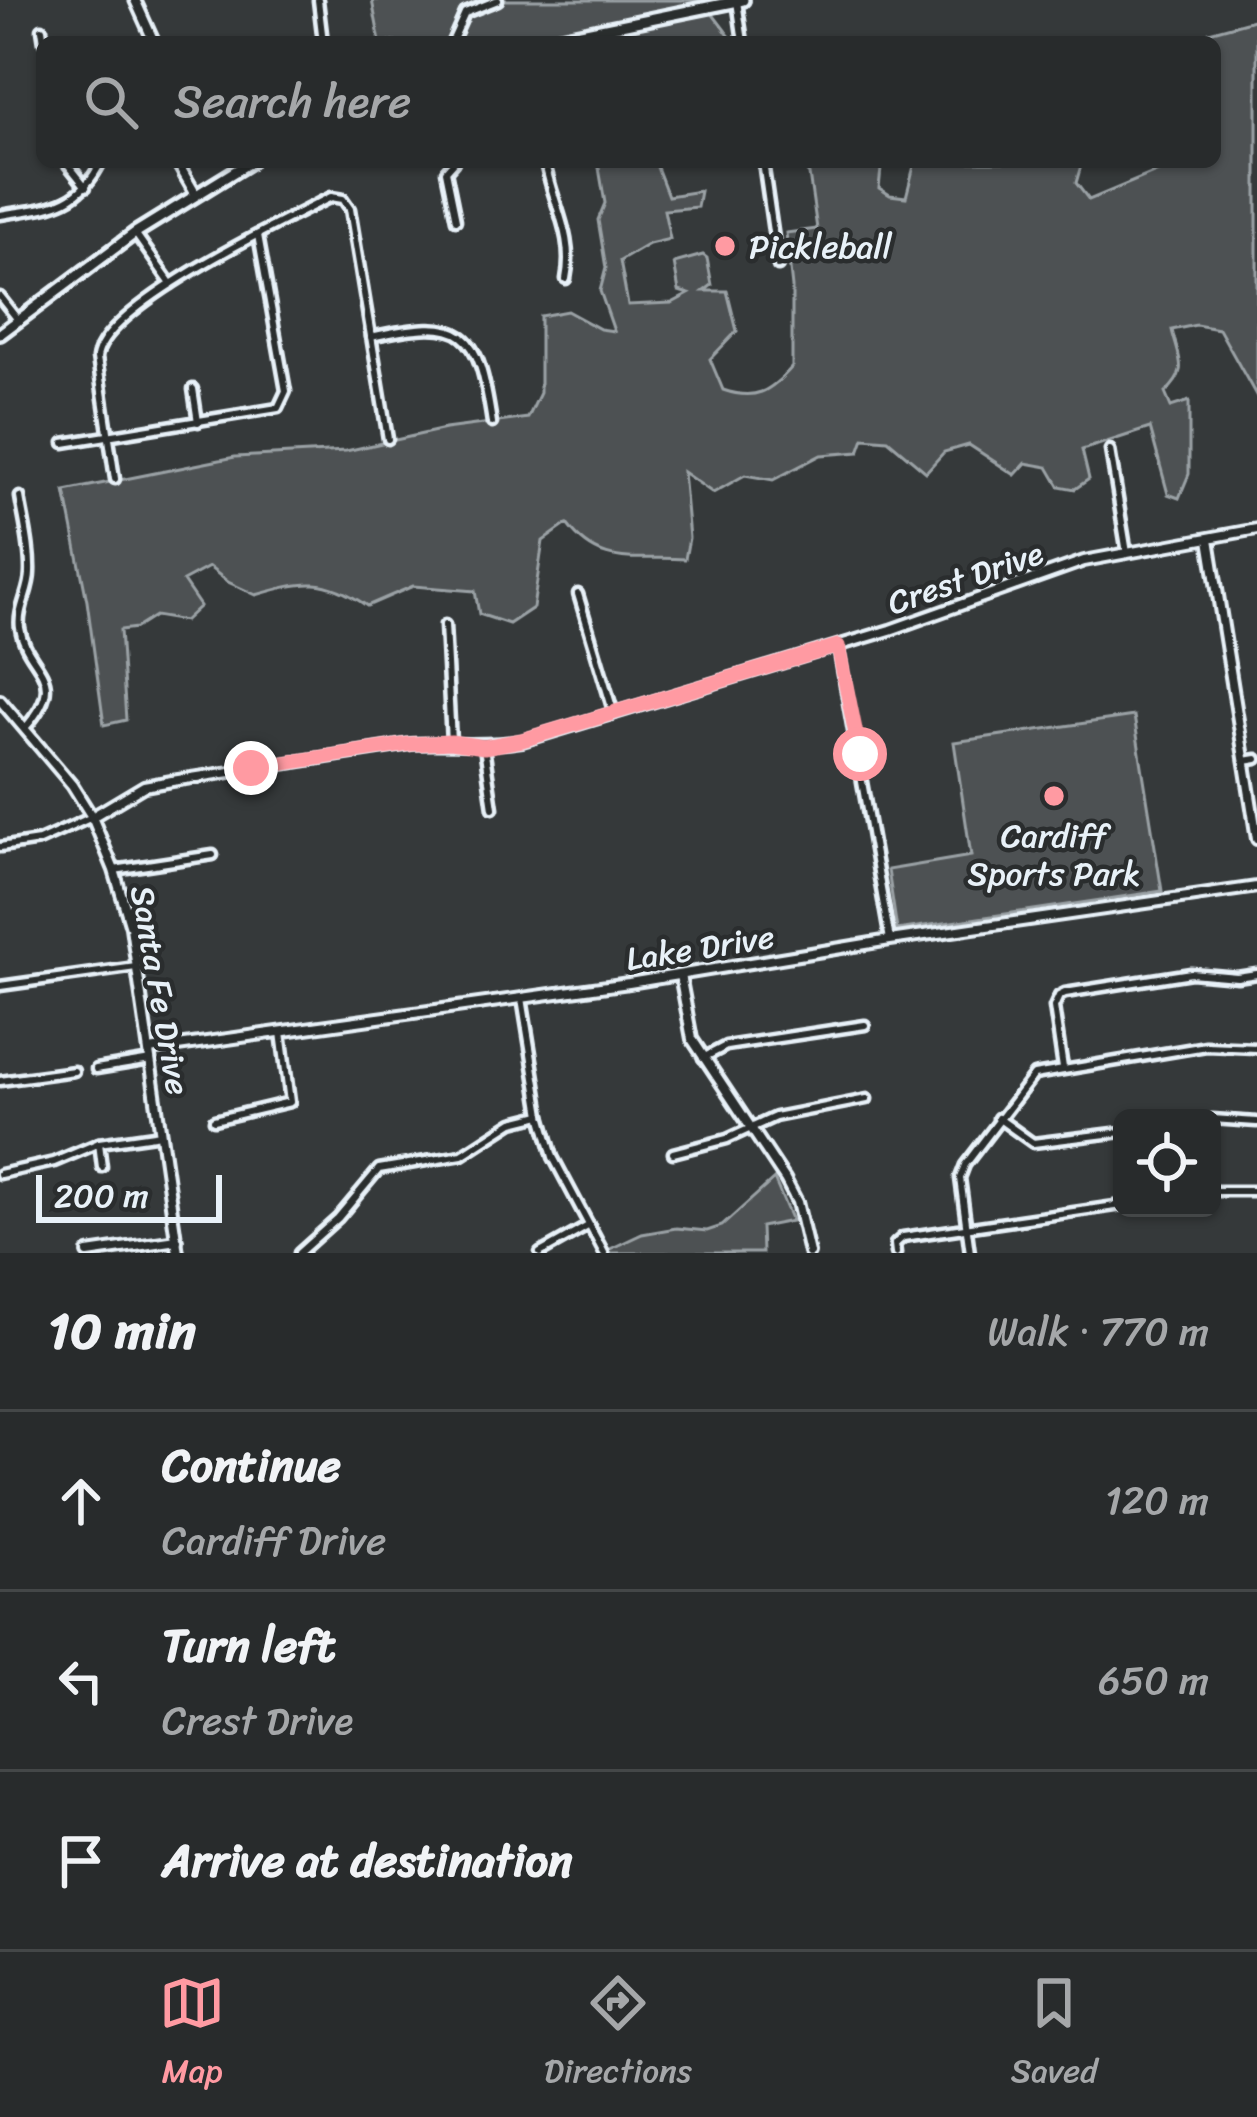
<!DOCTYPE html>
<meta charset="utf-8">
<style>
body{margin:0;font-family:Sriracha,sans-serif;background:#303334;color:#f1f3f6}
.controls{position:absolute;right:36px;bottom:36px;display:grid;overflow:hidden;border-radius:18px;box-shadow:0 3px 9px #0004}
.controls button{width:108px;height:108px;display:grid;place-items:center;padding:0;border:0;border-bottom:3px solid #444748;background:#282b2c;color:#f1f3f6;font:60px sans-serif}
.scale{position:absolute;left:36px;bottom:30px;width:186px;box-sizing:border-box;padding-left:12px;border:6px solid #e8f1f8;border-top:0;font-size:33px;line-height:42px;white-space:nowrap;color:#e8f1f8;-webkit-text-stroke:9px #2a2d2e;paint-order:stroke}
.stop{position:absolute;width:36px;height:36px;margin:-27px;border:9px solid #ff9aa2;border-radius:50%;background:#fff}
.stop.end{background:#ff9aa2;border-color:#fff;box-shadow:0 3px 12px #0008}
.list{margin:0;padding:0;list-style:none}
h2{display:flex;justify-content:space-between;align-items:center;height:156px;margin:0;padding:0 48px;font-size:51px}
h2 small{font-size:39px;font-weight:400;color:#a5a7a9}
.list li{display:grid;grid-template-columns:78px 1fr auto;gap:36px;align-items:center;box-sizing:border-box;height:180px;padding:0 48px;border-top:3px solid #444748}
.list b{display:block;font-size:45px;white-space:nowrap}
.list p{margin:0;font-size:39px;white-space:nowrap;color:#a5a7a9}
.list em{font-size:39px;font-style:normal;color:#a5a7a9}
.icon{flex:none;width:66px;height:66px;fill:none;stroke:currentColor;stroke-width:2;stroke-linecap:round;stroke-linejoin:round}
.map{position:relative;flex:none;width:1257px;height:1253px;overflow:hidden}
.search{position:absolute;background:#282b2c;box-shadow:0 3px 9px #0004;left:36px;right:36px;top:36px;height:132px;display:flex;align-items:center;gap:30px;box-sizing:border-box;padding:0 42px;border-radius:18px;color:#a5a7a9;font-size:45px}
.sheet{height:696px;background:#282b2c}
nav{display:flex;justify-content:space-around;align-items:center;box-sizing:border-box;height:168px;border-top:3px solid #444748;background:#282b2c;font-size:33px;color:#a5a7a9}
nav a{display:grid;justify-items:center;gap:6px}
nav .on{color:#ff9aa2}
.map>svg:first-child{display:block}
</style>
<div class="map">
<svg width="1257" height="1253" viewBox="0 0 1257 1253">
<rect width="100%" height="100%" fill="#35393a"/>
<filter id="ink" filterUnits="userSpaceOnUse"><feTurbulence type="fractalNoise" baseFrequency=".00833" numOctaves="2"/><feDisplacementMap in="SourceGraphic" scale="24" xChannelSelector="R" yChannelSelector="G"/><feConvolveMatrix kernelMatrix="1 2 1 2 8 2 1 2 1" color-interpolation-filters="sRGB"/></filter>
<g filter="url(#ink)">
<g fill="#4d5152" stroke="#9aa1a5" stroke-width="3">
<path d="M 372,0 L 702,0 L 734,42 L 380,42 Z"/>
<path d="M 1257,19 L 1257,397 L 1219,329 L 1196,325 L 1172,330 C 1179,360 1190,370 1165,393 L 1171,407 L 1189,401 L 1189,474 L 1179,498 L 1168,494 L 1150,428 L 1082,450 L 1089,479 L 1075,489 L 1059,486 L 1048,467 L 1026,463 L 1015,475 L 969,445 L 944,452 L 926,472 L 888,440 L 864,438 L 859,452 L 821,455 L 773,480 L 745,475 L 713,493 L 683,472 L 689,538 L 685,559 C 636,555 601,570 567,524 L 543,541 L 533,608 L 509,624 L 479,614 L 475,591 L 413,586 L 367,606 C 324,576 305,581 256,595 L 228,582 L 209,567 L 183,581 L 200,606 L 184,621 L 155,616 L 136,628 L 120,630 L 126,720 L 104,725 L 87,601 L 65,491 L 235,457 L 346,451 L 445,429 L 528,418 L 540,393 L 540,316 L 567,311 L 600,329 L 614,331 L 600,291 L 606,268 L 598,220 L 605,203 L 598,162 L 655,162 L 668,196 L 700,191 L 697,207 L 664,210 L 670,239 L 649,244 L 620,261 L 628,305 L 672,303 L 689,294 L 679,291 L 674,263 L 703,255 L 707,258 L 712,285 L 704,291 L 727,291 L 737,331 L 710,359 L 723,390 C 755,401 770,392 792,367 L 792,287 L 786,233 L 817,229 L 809,174 L 798,162 L 876,162 L 881,169 L 879,188 L 890,195 L 906,197 L 915,162 L 1082,162 L 1076,183 L 1089,200 L 1163,169 L 1167,162 L 1215,162 L 1215,42 L 1206,42 L 1209,32 Z"/>
<path d="M 1134,716 L 1162,891 L 897,930 L 888,870 L 971,856 L 954,742 Z"/>
<path d="M 774,1179 L 792,1221 L 761,1227 L 762,1253 L 610,1253 L 608,1250 L 642,1234 L 676,1228 L 707,1231 L 722,1226 Z"/>
</g>
<g fill="none" stroke-linecap="round" stroke-linejoin="round">
<g stroke="#a0a7ac" stroke-width="3">
<path d="M 465,38 L 465,42"/>
<path d="M 470,42 L 489,39"/>
</g>
<defs>
<g id="minor">
<path d="M 318,0 L 323,42"/>
<path d="M 737,1 L 743,42"/>
<path d="M 42,29 L 44,42"/>
<path d="M 452,42 L 465,13 L 498,0"/>
<path d="M 66,162 L 86,187"/>
<path d="M 454,162 L 446,171 L 456,220"/>
<path d="M 545,162 C 552,203 575,236 566,279"/>
<path d="M 763,162 L 778,266"/>
<path d="M 0,215 C 47,207 78,209 101,162"/>
<path d="M 135,233 L 171,284"/>
<path d="M 0,297 L 18,320"/>
<path d="M 371,337 C 466,316 478,329 492,423"/>
<path d="M 193,389 L 198,422"/>
<path d="M 64,443 L 278,408 L 286,391 L 258,235"/>
<path d="M 1110,450 L 1127,553"/>
<path d="M 115,479 L 97,358 C 103,306 284,221 331,197 L 343,199 L 350,209 L 388,439"/>
<path d="M 20,497 C 24,522 31,548 30,573 C 30,591 17,610 20,628 C 26,670 72,675 25,728"/>
<path d="M 578,594 L 614,714"/>
<path d="M 445,625 L 451,742"/>
<path d="M 838,646 L 890,940"/>
<path d="M 484,747 L 493,808"/>
<path d="M 1245,761 L 1257,759"/>
<path d="M 0,847 L 39,841 L 92,817"/>
<path d="M 114,870 L 213,855"/>
<path d="M 0,986 L 136,967"/>
<path d="M 522,998 L 541,1115 L 553,1157 L 604,1253"/>
<path d="M 703,1058 L 726,1046 L 865,1025"/>
<path d="M 1063,1068 L 1054,1007 L 1059,996 L 1065,993 L 1191,973 L 1237,977 L 1257,974"/>
<path d="M 96,1069 L 151,1060"/>
<path d="M 0,1081 L 74,1071"/>
<path d="M 998,1118 L 1033,1143 L 1122,1132"/>
<path d="M 1212,1119 L 1257,1122"/>
<path d="M 214,1120 L 290,1102 L 281,1032"/>
<path d="M 99,1143 L 102,1167"/>
<path d="M 673,1153 L 727,1139 L 775,1117 L 867,1099"/>
<path d="M 0,1174 L 54,1162 L 99,1143 L 161,1134"/>
<path d="M 1212,1191 L 1257,1191"/>
<path d="M 299,1253 L 338,1218 L 379,1169 L 462,1155 L 513,1122 L 541,1115"/>
<path d="M 540,1253 L 588,1226"/>
<path d="M 896,1253 L 895,1244 L 903,1237 L 1122,1205"/>
<path d="M 970,1253 L 960,1178 L 965,1165 L 1034,1075 L 1206,1046 L 1257,1048"/>
</g>
<g id="tertiary">
<path d="M 135,0 L 154,42"/>
<path d="M 177,162 L 196,195"/>
<path d="M 1209,539 L 1257,839"/>
<path d="M 92,817 L 144,786 L 172,781 L 411,744 C 449,742 484,747 522,741 L 890,630 L 1084,561 L 1257,529"/>
<path d="M 680,975 L 692,1039 L 785,1179 L 797,1202 L 809,1253"/>
<path d="M 88,1253 L 177,1240"/>
</g>
<g id="secondary">
<path d="M 0,700 L 72,785 L 92,817 L 114,870 L 131,927 L 178,1253"/>
<path d="M 149,1050 L 629,983 L 890,940 L 1257,887"/>
</g>
<g id="primary">
<path d="M 537,42 L 743,0"/>
<path d="M 0,334 L 135,233 L 250,162"/>
</g>
</defs>
<use href="#minor" stroke="#e8f1f8" stroke-width="15"/>
<use href="#tertiary" stroke="#e8f1f8" stroke-width="16"/>
<use href="#secondary" stroke="#e8f1f8" stroke-width="16"/>
<use href="#primary" stroke="#e8f1f8" stroke-width="18"/>
<use href="#minor" stroke="#2a2d2e" stroke-width="6"/>
<use href="#tertiary" stroke="#2a2d2e" stroke-width="8"/>
<use href="#secondary" stroke="#2a2d2e" stroke-width="8"/>
<use href="#primary" stroke="#2a2d2e" stroke-width="9"/>
</g>
</g>
<g fill="none" stroke-linecap="round" stroke-linejoin="round" filter="url(#ink)">
<path stroke="#ff9aa2" stroke-width="15" d="M 251,768 L 410,744 L 451,742 L 484,747 L 522,740 L 838,646 L 860,754"/>
</g>
<g fill="#ff9aa2" stroke="#2a2d2e" stroke-width="4.5">
<circle cx="725" cy="246" r="12"/>
<circle cx="1054" cy="796" r="12"/>
</g>
<g text-anchor="middle" stroke-width="9" stroke-linejoin="round" paint-order="stroke">
<g font-size="33" fill="#e8f1f8" stroke="#2a2d2e" text-anchor="start">
<text x="749" y="258">Pickleball</text>
<text x="1054" y="847" text-anchor="middle">Cardiff<tspan x="1054" dy="38">Sports Park</tspan></text>
</g>
<g font-size="33" fill="#e8f1f8" stroke="#2a2d2e">
<text transform="translate(965 577) rotate(-19)" y="12">Crest Drive</text>
<text transform="translate(700 947) rotate(-9)" y="12">Lake Drive</text>
<text transform="translate(161 990) rotate(80)" y="12">Santa Fe Drive</text>
</g>
</g>
</svg>
<div class="controls">
<button><svg class="icon" aria-label="locate" viewBox="0 0 24 24"><circle cx="12" cy="12" r="6"/><path d="M12 2v4M12 18v4M2 12h4M18 12h4"/></svg></button>
</div>
<div class="scale">200 m</div>
<div class="stop" style="left:860px;top:754px"></div>
<div class="stop end" style="left:251px;top:768px"></div>
<div class="search"><svg class="icon" aria-label="search" viewBox="0 0 24 24"><circle cx="10" cy="10" r="6"/><path d="M15 15l6 6"/></svg>Search here</div>
</div>
<section class="sheet">
<h2>10 min<small>Walk · 770 m</small></h2>
<ul class="list">
<li><svg class="icon" aria-label="ahead" viewBox="0 0 24 24"><path d="M12 20V5M6 11l6-6 6 6"/></svg><div><b>Continue</b><p>Cardiff Drive</p></div><em>120 m</em></li>
<li><svg class="icon" aria-label="left" viewBox="0 0 24 24"><path d="M17 20v-9H6M10 6l-5 5 5 5"/></svg><div><b>Turn left</b><p>Crest Drive</p></div><em>650 m</em></li>
<li><svg class="icon" aria-label="arrive" viewBox="0 0 24 24"><path d="M6 21V4h12l-3 4 3 4H6"/></svg><div><b>Arrive at destination</b></div></li>
</ul>
</section>
<nav>
<a class="on"><svg class="icon" aria-label="map" viewBox="0 0 24 24"><path d="M3 6l6-2 6 2 6-2v14l-6 2-6-2-6 2zM9 4v14M15 6v14"/></svg>Map</a>
<a><svg class="icon" aria-label="directions" viewBox="0 0 24 24"><path d="M12 3l9 9-9 9-9-9zM9 14v-3h6M13 9l2 2-2 2"/></svg>Directions</a>
<a><svg class="icon" aria-label="saved" viewBox="0 0 24 24"><path d="M7 4h10v16l-5-4-5 4z"/></svg>Saved</a>
</nav>
